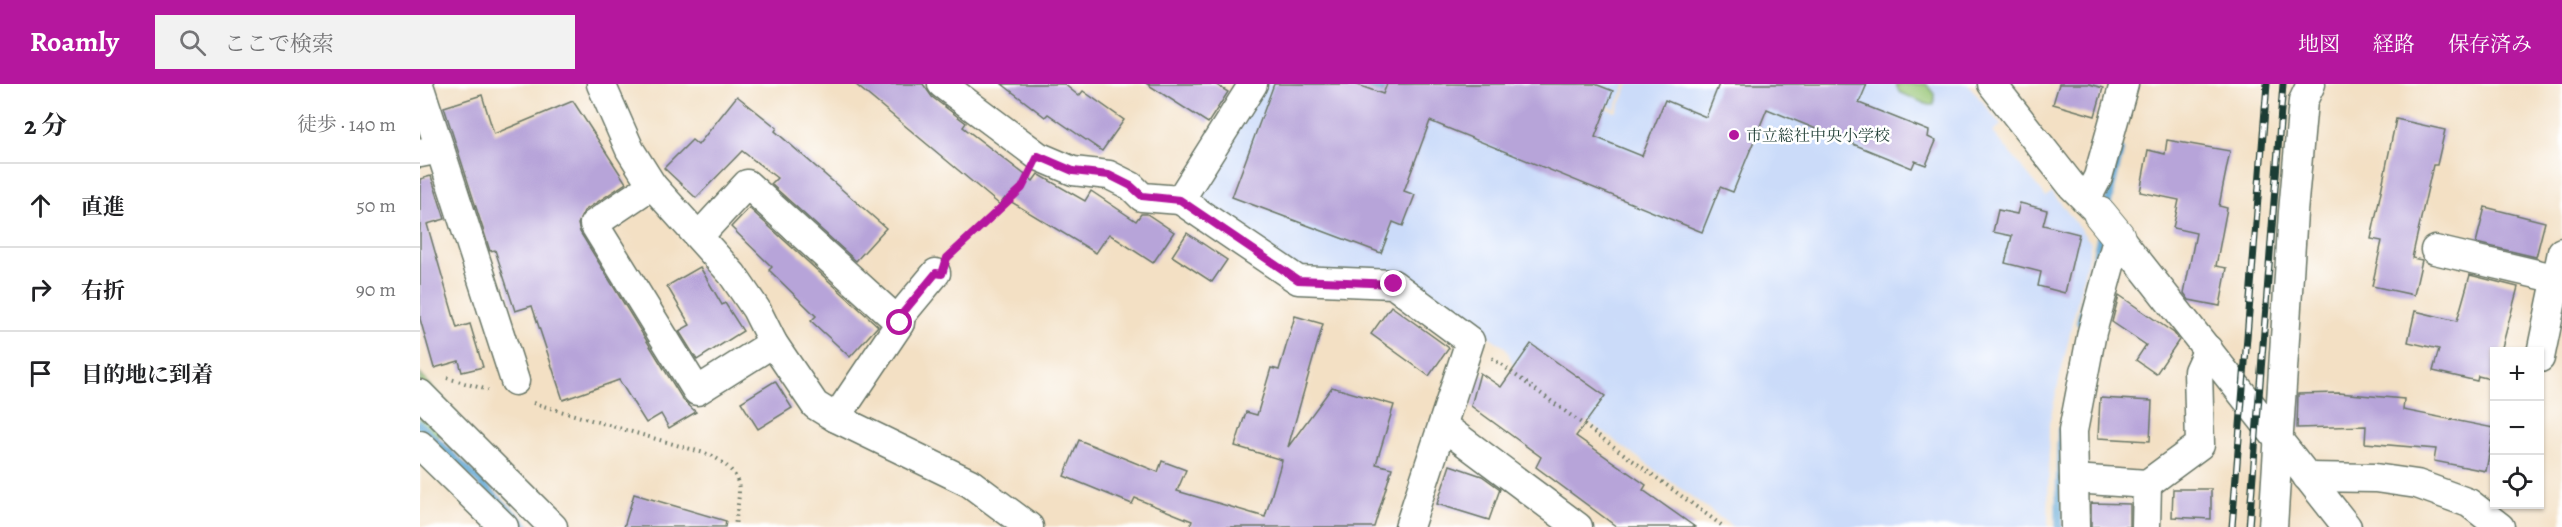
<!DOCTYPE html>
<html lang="ja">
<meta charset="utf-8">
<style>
body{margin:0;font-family:Alegreya,"Noto Serif JP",serif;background:#f2f2f2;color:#202124}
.controls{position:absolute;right:18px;bottom:18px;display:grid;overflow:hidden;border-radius:0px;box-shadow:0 2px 4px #0004}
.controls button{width:54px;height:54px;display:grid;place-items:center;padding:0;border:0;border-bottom:2px solid #e0e0e0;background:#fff;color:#202124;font:30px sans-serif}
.stop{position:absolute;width:18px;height:18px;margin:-14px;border:4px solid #b5179e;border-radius:50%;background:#fff}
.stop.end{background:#b5179e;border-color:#fff;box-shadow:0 2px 6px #0008}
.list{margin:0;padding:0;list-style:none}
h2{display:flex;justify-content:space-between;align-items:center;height:78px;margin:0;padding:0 24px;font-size:26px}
h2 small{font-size:20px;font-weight:400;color:#757577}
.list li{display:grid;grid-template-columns:39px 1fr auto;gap:18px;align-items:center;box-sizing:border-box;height:84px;padding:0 24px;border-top:2px solid #e0e0e0}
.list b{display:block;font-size:22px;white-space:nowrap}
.list em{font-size:20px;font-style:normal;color:#757577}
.icon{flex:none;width:33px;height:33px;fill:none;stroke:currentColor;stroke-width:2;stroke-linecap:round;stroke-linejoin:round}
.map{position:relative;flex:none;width:2142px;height:443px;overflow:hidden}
header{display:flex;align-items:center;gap:36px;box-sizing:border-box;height:84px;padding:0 30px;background:#b5179e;color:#fff}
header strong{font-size:28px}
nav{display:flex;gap:33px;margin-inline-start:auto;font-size:21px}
.search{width:420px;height:54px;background:#f2f2f2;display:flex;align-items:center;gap:15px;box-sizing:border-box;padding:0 21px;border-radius:0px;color:#757577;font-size:22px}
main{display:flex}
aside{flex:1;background:#fff}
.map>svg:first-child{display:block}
</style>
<header>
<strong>Roamly</strong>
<div class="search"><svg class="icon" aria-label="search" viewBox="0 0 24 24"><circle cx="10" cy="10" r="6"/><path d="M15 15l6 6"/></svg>ここで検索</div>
<nav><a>地図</a><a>経路</a><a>保存済み</a></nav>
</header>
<main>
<aside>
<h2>2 分<small>徒歩 · 140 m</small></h2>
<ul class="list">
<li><svg class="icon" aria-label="ahead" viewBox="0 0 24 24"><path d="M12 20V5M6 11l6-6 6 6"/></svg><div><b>直進</b></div><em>50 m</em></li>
<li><svg class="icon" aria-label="right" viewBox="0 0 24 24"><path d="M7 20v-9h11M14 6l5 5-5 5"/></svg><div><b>右折</b></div><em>90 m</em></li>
<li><svg class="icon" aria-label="arrive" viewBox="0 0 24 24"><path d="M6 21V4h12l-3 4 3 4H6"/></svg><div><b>目的地に到着</b></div></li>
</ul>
</aside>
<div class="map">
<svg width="2142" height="443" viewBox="0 0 2142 443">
<rect width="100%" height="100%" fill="#fff"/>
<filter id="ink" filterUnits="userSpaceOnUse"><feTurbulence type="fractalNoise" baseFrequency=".0167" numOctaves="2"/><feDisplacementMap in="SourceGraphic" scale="12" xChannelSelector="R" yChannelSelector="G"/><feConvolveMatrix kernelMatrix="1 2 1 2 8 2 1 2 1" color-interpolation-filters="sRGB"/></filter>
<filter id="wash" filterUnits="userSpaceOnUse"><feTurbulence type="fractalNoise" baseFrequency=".008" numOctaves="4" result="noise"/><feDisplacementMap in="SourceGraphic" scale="24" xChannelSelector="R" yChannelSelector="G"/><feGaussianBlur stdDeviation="1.35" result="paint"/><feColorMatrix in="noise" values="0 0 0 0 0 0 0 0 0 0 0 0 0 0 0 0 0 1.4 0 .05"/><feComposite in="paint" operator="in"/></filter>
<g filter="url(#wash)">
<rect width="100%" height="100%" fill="#f3e0c4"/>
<g fill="#cbdbf9">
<path d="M 843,0 L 1124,0 L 1196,28 L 1209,0 L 1548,0 L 1581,41 L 1573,48 L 1626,113 L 1632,108 L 1671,159 L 1629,340 L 1628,443 L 1313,443 L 1094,283 L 1086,264 L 977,188 L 883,190 L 783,122 L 779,106 Z"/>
<path d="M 1131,0 L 1206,0 L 1195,25 Z"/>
</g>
<g fill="#95c473" stroke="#5a8054" stroke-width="1.5">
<path d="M 1476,0 L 1506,0 L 1514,10 L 1514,21 L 1508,21 L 1479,8 Z"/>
<path d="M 0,290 L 37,329 L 13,359 L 0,352 Z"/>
</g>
<path fill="#59a3d1" stroke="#3c7082" stroke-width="1.5" d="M 935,0 L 967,0 L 963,10 Z"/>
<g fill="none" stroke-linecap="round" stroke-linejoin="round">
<g stroke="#59a3d1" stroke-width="8">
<path d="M 1686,127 L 1700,67"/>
<path d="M 1660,238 L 1682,146"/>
<path d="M 0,341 L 107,443"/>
<path d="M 1639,443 L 1641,346"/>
</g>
</g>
<g id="blocks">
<g fill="#b7a4d9">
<path d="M 435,0 L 503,0 L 512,13 L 546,39 L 543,43 L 613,97 L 618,90 L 665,117 L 671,107 L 716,137 L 721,130 L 727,130 L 754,148 L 733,179 L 689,150 L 676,169 L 585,114 L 580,121 Z"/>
<path d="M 582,0 L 644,0 L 659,12 L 663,7 L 704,36 L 682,67 L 628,30 L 625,33 Z"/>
<path d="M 727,0 L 795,0 L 808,8 L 788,39 Z"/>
<path d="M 854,0 L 935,0 L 963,10 L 967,0 L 1175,0 L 1193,7 L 1175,53 L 1222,72 L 1245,16 L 1286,33 L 1299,0 L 1447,0 L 1439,19 L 1509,47 L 1508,53 L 1516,57 L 1506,81 L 1495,77 L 1492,84 L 1347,25 L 1313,108 L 1300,103 L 1282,148 L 1010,37 L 984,107 L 995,111 L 983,142 L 973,138 L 961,169 L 812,113 Z"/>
<path d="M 1639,0 L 1669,0 L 1683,4 L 1675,32 L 1633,20 Z"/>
<path d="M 62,11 L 74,50 L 153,17 L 206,99 L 164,127 L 158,140 L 160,148 L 263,316 L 276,328 L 249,344 L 241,330 L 226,339 L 199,296 L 143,316 L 112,222 L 95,227 L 75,166 L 70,167 L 24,23 Z"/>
<path d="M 317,12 L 357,44 L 355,47 L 466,144 L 436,177 L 351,100 L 357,94 L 322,67 L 276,114 L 244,84 L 272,56 L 278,61 Z"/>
<path d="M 1976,35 L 2025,46 L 2017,81 L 2013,81 L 1992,174 L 2002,176 L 1994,211 L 1952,202 L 1962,157 L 1951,155 Z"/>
<path d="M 1747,56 L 1810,67 L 1799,122 L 1807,124 L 1796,182 L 1807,184 L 1800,222 L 1769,216 L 1764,209 L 1776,149 L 1753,144 L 1759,116 L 1720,108 L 1728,66 L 1745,70 Z"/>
<path d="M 11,92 L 25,135 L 7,140 L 37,244 L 50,240 L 63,283 L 42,288 L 39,277 L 14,284 L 0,235 L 0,95 Z"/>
<path d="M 1600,119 L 1627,126 L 1623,141 L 1659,150 L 1645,209 L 1618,202 L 1621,188 L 1585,179 L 1592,152 L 1573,148 L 1578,126 L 1597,130 Z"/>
<path d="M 2065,123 L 2125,138 L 2116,173 L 2056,159 Z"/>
<path d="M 329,124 L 458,242 L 430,273 L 391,237 L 396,232 L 349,186 L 352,183 L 311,143 Z"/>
<path d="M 767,149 L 807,176 L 792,198 L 752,172 Z"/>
<path d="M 280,183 L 302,221 L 305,219 L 323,247 L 277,276 L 259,247 L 270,241 L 247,202 Z"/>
<path d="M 2050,191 L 2098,203 L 2081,267 L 2074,267 L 2074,296 L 2058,292 L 2057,297 L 2013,287 L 2019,265 L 1988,258 L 1995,227 L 2037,237 Z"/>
<path d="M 1699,211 L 1754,249 L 1759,256 L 1736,290 L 1716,276 L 1726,261 L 1692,238 Z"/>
<path d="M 971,222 L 1029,264 L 1009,292 L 951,250 Z"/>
<path d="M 875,232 L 903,240 L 868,363 L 912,303 L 974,321 L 956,380 L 972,384 L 954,443 L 770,443 L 772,437 L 715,414 L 712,420 L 644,392 L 659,356 L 738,388 L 742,377 L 766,386 L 757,407 L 845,433 L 862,376 L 815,362 L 826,328 L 837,331 L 851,284 L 859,286 Z"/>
<path d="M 1111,260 L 1185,312 L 1156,352 L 1226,401 L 1223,406 L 1275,443 L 1197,443 L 1116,383 L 1121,373 L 1051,322 L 1060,289 L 1081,303 Z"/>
<path d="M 355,297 L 372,324 L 338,345 L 321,318 Z"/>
<path d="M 1919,309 L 1984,315 L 1983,326 L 2074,344 L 2066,387 L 2014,377 L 2016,365 L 1945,359 L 1946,342 L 1877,344 L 1878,310 Z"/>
<path d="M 1680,314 L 1732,317 L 1730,357 L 1678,354 Z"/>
<path d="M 1030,381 L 1062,392 L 1080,405 L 1069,436 L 1017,420 Z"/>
<path d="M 1753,405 L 1791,405 L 1791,435 L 1752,433 Z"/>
<path d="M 214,410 L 306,437 L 305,443 L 204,443 Z"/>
<path d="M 1671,419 L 1710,420 L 1710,443 L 1671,443 Z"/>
</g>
</g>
</g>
<g filter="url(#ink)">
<use href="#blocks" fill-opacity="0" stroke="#697666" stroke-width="1.5"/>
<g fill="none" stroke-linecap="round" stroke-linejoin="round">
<defs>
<g id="minor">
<path d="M 181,0 L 210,66 L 232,101 L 312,190 L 336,225 L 353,259 L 395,321 L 416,334 L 550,399 L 609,443"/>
<path d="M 522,0 L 618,72 L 653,87 L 689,91 L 711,102 L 722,113 L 760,116"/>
<path d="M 833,0 L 760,116 L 878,196 L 973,200 L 1050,257 L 989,443"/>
<path d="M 1572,0 L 1652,102 L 1680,130"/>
<path d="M 0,4 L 20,65"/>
<path d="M 0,69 L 20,65 L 95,297"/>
<path d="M 232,101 L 174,140 L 277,307 L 353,259"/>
<path d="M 1666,116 L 1678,93 L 1704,0"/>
<path d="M 279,152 L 327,100 L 480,239 L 416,334"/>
<path d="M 1698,152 L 1927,443"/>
<path d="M 2015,166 L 2134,194"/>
<path d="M 477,236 L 516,189"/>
<path d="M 2120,274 L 2142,168"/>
<path d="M 0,310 L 133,443"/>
<path d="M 1023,342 L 1158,443"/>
<path d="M 0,361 L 84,443"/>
<path d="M 1887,393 L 1955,394 L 1997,400 L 2049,419 L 2080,443"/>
<path d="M 1654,395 L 1727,400 L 1726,443"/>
<path d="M 1727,400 L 1780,361 L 1778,287 L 1788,265"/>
<path d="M 1655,443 L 1653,347 L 1672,248 L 1698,152"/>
<path d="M 1853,443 L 1873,128 L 1883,17 L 1891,0"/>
</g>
<path id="tertiary" d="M 1680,130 L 1698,152"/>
</defs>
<use href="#minor" stroke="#697666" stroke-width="31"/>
<use href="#tertiary" stroke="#697666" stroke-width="35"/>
<g stroke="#697666" stroke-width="4" stroke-dasharray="1.5 4.5" stroke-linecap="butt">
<path d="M 532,169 L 602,104 L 606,97"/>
<path d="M 1072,274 L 1304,443"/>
<path d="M 27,294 L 68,306"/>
<path d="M 113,319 L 291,371 C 328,393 319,405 315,443"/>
</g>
<use href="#minor" stroke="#fff" stroke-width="28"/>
<use href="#tertiary" stroke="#fff" stroke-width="33"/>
<defs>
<g id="rail">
<path d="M 1812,443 L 1847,0"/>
<path d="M 1829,443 L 1863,0"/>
</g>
</defs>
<use href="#rail" stroke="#1f3d34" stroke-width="7"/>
<use href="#rail" stroke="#fff" stroke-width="4.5" stroke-dasharray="14" stroke-linecap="butt"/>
</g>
</g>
<g fill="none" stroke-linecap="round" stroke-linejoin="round" filter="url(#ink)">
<path stroke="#b5179e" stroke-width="8" d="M 480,239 L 477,236 L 516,189 L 522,190 L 527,174 L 602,104 L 618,72 L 653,87 L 689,91 L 711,102 L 722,112 L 760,116 L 878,196 L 974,200"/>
</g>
<circle fill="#b5179e" stroke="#fff" stroke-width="2" cx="1314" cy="51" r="6"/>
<g text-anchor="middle" stroke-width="5" stroke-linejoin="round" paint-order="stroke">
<g font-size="16" fill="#1f3d34" stroke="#fff" text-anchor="start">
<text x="1326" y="57">市立総社中央小学校</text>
</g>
</g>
</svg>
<div class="controls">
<button>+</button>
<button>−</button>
<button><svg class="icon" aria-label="locate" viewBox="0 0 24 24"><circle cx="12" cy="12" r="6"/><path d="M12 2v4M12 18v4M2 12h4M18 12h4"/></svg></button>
</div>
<div class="stop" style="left:480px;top:239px"></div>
<div class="stop end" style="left:974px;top:200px"></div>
</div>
</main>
